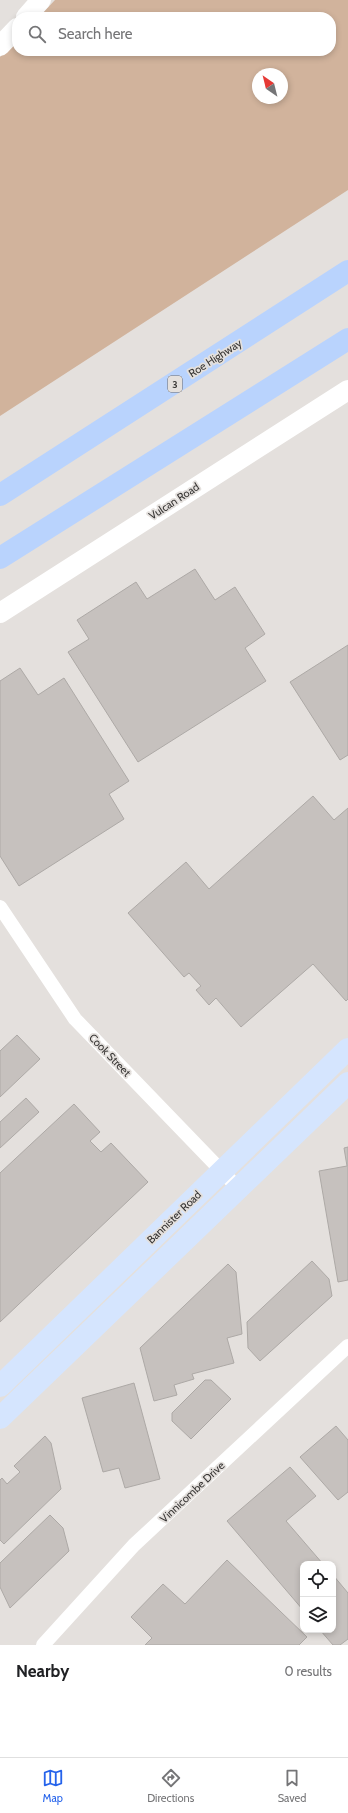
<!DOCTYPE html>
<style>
body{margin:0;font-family:Cabin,sans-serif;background:#f6f6f6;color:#202124}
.controls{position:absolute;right:12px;bottom:12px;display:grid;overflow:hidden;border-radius:8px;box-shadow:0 2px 6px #0003}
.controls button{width:36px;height:36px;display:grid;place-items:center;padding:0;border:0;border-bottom:1px solid #e0e0e0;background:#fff;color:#202124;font:20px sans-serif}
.compass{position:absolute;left:252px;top:68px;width:36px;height:36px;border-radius:50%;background:#fff;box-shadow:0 2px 6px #0003;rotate:325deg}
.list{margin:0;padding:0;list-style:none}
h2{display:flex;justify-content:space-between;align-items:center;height:52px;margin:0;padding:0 16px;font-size:17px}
h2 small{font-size:13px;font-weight:400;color:#757577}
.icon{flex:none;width:22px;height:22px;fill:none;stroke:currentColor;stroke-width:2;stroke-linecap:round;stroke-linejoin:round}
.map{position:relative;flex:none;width:348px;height:1645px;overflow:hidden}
.search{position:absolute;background:#fff;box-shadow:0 2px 6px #0003;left:12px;right:12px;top:12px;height:44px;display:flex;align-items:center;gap:10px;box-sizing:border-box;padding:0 14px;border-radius:16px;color:#757577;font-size:15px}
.sheet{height:112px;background:#fff}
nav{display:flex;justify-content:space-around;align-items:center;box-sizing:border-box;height:56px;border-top:1px solid #e0e0e0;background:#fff;font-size:11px;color:#757577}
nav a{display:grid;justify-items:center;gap:2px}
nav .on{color:#2563eb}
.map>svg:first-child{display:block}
</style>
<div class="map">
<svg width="348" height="1645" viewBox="0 0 348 1645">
<rect width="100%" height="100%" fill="#e4e0dd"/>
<path fill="#d1b39c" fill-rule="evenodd" d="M 55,0 L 348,0 L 348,190 L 0,416 L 0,57 L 17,40 L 17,51 L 331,51 L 331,17 L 39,17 ZM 258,74 L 282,74 L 282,98 L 258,98 Z"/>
<g fill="#c6c1be" stroke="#ada9a6">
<path d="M 195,569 L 215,600 L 235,587 L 265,634 L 245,648 L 266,681 L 138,762 L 68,652 L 89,639 L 77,620 L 136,582 L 147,599 Z"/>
<path d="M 348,645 L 348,755 L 340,760 L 290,682 Z"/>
<path d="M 20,668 L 38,695 L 64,678 L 129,781 L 109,794 L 124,819 L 19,886 L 0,856 L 0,681 Z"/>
<path d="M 313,796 L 334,820 L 348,808 L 348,999 L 346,1001 L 313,964 L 241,1027 L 216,998 L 209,1005 L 196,990 L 201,986 L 189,973 L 184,977 L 128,913 L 186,862 L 209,889 Z"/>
<path d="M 17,1035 L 40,1059 L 0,1097 L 0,1051 Z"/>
<path d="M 26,1098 L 39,1112 L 0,1148 L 0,1122 Z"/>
<path d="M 74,1104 L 100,1132 L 90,1141 L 101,1152 L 111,1143 L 148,1182 L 0,1322 L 0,1173 Z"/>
<path d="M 348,1147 L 348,1280 L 338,1282 L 319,1171 L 347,1166 L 344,1148 Z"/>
<path d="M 312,1261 L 329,1279 L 332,1296 L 260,1361 L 248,1348 L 247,1322 Z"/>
<path d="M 228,1264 L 236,1272 L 242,1334 L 227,1338 L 234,1363 L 192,1374 L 194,1379 L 174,1385 L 177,1395 L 154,1401 L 140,1348 Z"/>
<path d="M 205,1380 L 211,1380 L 231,1399 L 191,1439 L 172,1421 L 172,1413 Z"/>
<path d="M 134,1383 L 160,1479 L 125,1488 L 119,1468 L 103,1472 L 82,1398 Z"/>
<path d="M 336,1426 L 348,1440 L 348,1492 L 338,1500 L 300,1457 Z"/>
<path d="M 45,1436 L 51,1443 L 61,1489 L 4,1544 L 0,1540 L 0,1480 L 2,1478 L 7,1484 L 20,1472 L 14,1466 Z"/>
<path d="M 290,1467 L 316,1496 L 286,1521 L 323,1564 L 303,1564 L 303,1610 L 227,1521 Z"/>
<path d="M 50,1515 L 63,1528 L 69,1551 L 10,1608 L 0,1587 L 0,1563 Z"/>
<path d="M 227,1560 L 307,1637 L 299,1645 L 145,1645 L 152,1638 L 131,1617 L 163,1584 L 185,1604 Z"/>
<path d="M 333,1575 L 348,1593 L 348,1639 L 340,1645 L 333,1645 L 320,1630 L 333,1630 Z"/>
</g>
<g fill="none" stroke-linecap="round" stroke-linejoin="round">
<g stroke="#fff" stroke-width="14">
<path d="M 0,907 L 75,1019 L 239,1189"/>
<path d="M 43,1645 L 134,1545 L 348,1346"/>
</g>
<g stroke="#fff" stroke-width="20">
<path d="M 26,17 L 41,0"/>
<path d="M 0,46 L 17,28"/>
<path d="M 0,613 L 348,390"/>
</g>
<g stroke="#d5e5fe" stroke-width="22">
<path d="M 0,1386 L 348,1049"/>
<path d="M 0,1418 L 348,1083"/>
</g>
<g stroke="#b9d3fd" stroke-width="22">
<path d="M 0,495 L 348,271"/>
<path d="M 0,558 L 348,339"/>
</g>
</g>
<g text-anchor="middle" stroke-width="3.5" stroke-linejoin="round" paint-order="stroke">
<rect fill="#e4e0dd" stroke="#6c6967" stroke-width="1" x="168" y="376" width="14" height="16" rx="3"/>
<g font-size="10" font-weight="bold" fill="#383635">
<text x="175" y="388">3</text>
</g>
<g font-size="11" fill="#383635" stroke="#e4e0dd">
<text transform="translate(215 358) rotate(-33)" y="4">Roe Highway</text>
<text transform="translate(174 501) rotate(-33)" y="4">Vulcan Road</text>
<text transform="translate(110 1055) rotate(46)" y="4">Cook Street</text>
<text transform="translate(174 1217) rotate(-44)" y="4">Bannister Road</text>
<text transform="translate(192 1492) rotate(-43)" y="4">Vinnicombe Drive</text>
</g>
</g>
</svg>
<div class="controls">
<button><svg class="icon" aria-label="locate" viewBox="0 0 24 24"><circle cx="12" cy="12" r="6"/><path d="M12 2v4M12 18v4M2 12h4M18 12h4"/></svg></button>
<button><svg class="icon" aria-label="layers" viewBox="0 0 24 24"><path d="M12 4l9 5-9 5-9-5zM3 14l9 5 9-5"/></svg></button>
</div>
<svg class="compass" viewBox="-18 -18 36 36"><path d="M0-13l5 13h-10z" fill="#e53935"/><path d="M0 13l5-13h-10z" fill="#757577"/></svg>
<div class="search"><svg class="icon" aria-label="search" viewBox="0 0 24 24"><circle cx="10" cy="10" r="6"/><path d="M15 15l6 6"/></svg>Search here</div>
</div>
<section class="sheet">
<h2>Nearby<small>0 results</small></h2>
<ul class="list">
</ul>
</section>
<nav>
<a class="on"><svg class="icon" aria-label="map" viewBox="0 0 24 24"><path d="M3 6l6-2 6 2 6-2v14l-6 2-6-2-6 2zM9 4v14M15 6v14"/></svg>Map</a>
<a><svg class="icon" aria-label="directions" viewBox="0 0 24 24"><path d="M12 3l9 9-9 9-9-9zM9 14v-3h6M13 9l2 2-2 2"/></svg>Directions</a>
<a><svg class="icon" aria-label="saved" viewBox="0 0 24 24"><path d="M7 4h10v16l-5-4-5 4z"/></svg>Saved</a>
</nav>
